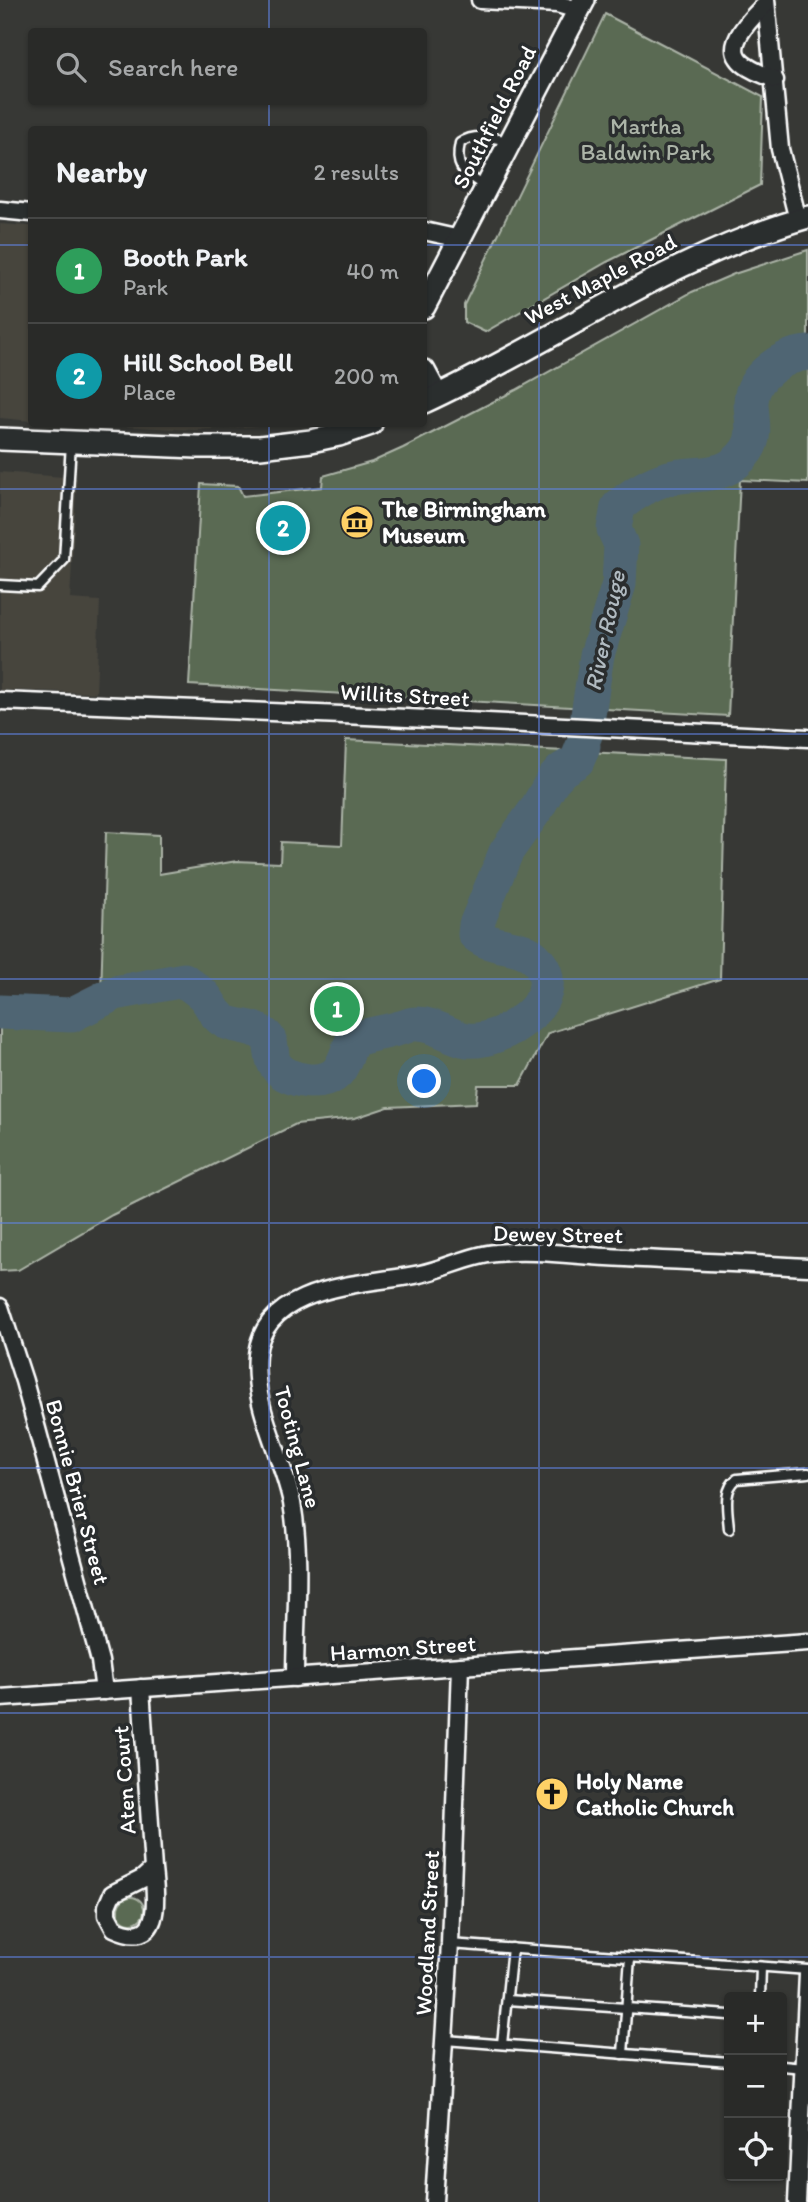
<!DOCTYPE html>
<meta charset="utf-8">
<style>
body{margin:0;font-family:Itim,sans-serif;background:#353634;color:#f1f3f6}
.controls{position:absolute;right:21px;bottom:21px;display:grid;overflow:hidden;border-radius:7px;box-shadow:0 2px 5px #0004}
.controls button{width:63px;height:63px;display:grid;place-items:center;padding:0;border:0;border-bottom:2px solid #454645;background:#292a28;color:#f1f3f6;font:35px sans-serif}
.you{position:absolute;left:425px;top:1082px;width:24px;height:24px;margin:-18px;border:5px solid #fff;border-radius:50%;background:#1a73e8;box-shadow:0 0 0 10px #1a73e833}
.badge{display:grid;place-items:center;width:46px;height:46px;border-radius:50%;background:#8c9099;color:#fff;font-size:23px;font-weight:700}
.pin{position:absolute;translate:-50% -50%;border:4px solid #fff;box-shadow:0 2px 7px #0006}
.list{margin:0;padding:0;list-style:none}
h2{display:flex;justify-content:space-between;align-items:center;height:91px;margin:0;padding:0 28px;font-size:30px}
h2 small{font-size:23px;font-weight:400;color:#a5a7a8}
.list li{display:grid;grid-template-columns:46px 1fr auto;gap:21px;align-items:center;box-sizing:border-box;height:105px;padding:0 28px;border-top:2px solid #454645}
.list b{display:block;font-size:26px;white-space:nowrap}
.list p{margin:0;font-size:23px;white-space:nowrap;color:#a5a7a8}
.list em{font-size:23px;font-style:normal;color:#a5a7a8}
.icon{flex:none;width:38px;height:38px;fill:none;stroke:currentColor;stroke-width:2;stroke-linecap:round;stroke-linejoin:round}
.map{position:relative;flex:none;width:808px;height:2202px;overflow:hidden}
.search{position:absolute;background:#292a28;box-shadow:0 2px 5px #0004;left:28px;top:28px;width:399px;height:77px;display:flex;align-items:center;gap:18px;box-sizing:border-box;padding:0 24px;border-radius:7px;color:#a5a7a8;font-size:26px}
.panel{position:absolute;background:#292a28;box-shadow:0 2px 5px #0004;left:28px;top:126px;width:399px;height:301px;border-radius:7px}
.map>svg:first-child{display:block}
</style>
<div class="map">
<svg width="808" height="2202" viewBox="0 0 808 2202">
<rect width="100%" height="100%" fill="#373835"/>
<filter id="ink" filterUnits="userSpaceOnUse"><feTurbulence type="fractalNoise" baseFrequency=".0143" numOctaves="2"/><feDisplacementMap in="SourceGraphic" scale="14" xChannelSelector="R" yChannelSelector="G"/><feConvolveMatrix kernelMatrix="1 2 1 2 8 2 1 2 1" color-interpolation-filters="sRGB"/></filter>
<g filter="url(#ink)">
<g fill="#46453e">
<path d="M 0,224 L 31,226 L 31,421 L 0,418 Z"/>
<path d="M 82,424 L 285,424 L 195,430 Z"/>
<path d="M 0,472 L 77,478 L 70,599 L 100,601 L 96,693 L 0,690 Z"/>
</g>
<g fill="#5a6a52" stroke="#acb4a8" stroke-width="2">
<path d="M 605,14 L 763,97 L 760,185 L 607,262 L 485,332 L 464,322 L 464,305 Z"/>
<path d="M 808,250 L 808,483 L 740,480 L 728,716 L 189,685 L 201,484 L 238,486 L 243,496 L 322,487 L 323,476 L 372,462 L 403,448 L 516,390 L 692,292 L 734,274 Z"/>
<path d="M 346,740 L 726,759 L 720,979 L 548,1033 L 520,1085 L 478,1085 L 476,1103 L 388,1107 L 355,1118 L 296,1124 L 112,1215 L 18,1270 L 0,1271 L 0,1024 L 101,994 L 106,832 L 159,835 L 159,874 L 237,861 L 280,863 L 281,842 L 342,845 Z"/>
<circle cx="131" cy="1910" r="13"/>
</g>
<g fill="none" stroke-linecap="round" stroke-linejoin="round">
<g stroke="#4f6573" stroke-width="35">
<path d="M 585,735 L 597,655 L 619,584 L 621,545 L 614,529 L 618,507 C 631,495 652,482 669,478 C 700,471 726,481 747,450 C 757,436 751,417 751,402 C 752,375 784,355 808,353"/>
<path d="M 0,1012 L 71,1015 L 115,993 L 184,980 C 190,985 196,989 201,993 C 212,1002 212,1015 226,1022 C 240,1028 254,1025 266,1036 C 274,1043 269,1057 276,1066 C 287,1082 327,1088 339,1070 C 345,1062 348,1049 353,1040 C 368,1034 384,1033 400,1028 C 405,1027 410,1024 415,1024 C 434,1023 450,1037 467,1040 C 502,1044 570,1000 538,961 C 523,942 492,950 475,934 L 476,925 L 506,852 L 537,808 L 553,780 L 562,770 L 577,761 L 583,746"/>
</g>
<defs>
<g id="service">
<path d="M 484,186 C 465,173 454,169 460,143 C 474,133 491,137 508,141"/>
<path d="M 0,585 L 38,587 L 64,560 L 71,443"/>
<path d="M 729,1529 C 728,1512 722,1490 737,1479 L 808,1473"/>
<path d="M 450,1944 L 808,1970"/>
<path d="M 760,1997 L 761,1967"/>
<path d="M 507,2000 L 729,2015"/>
<path d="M 445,2040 L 729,2062"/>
<path d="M 502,2044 L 512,1948"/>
<path d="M 623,2054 L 630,1957"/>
<path d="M 782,2066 L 804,2068"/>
</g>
<g id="minor">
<path d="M 480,0 L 557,4 L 578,10"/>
<path d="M 766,0 L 780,149 L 798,220"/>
<path d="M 766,4 C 755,14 726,42 738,58 C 745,69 764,74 775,80"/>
<path d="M 0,210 L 32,213"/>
<path d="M 424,231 L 460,239"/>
<path d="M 0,701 L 366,716 L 808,738"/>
<path d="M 0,1307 L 24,1381 L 100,1661 L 104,1691"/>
<path d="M 295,1678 C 295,1620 302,1560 292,1503 C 282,1453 252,1408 257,1355 C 264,1283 368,1285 420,1274 C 445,1269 470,1255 496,1253 C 532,1249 571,1255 607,1257 C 674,1261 741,1263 808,1267"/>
<path d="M 141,1688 L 153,1869 L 142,1879 L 112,1894 L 107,1906 L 107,1915 L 114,1928 C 163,1951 156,1898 153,1869"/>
<path d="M 0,1698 L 808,1642"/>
<path d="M 434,2202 L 450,1944 L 460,1666"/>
<path d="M 797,2202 L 808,1974"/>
</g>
<g id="secondary">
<path d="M 424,307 L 584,0"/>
<path d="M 424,371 L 437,395"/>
<path d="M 424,402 C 554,342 668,257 808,217"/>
<path d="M 0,439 L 197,447 L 260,447 L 311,441 L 339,435 L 371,424"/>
</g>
</defs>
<use href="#service" stroke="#fff" stroke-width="13"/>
<use href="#minor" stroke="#fff" stroke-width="21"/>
<use href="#secondary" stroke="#fff" stroke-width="26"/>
<use href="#service" stroke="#2a2d2e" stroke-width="8"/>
<use href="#minor" stroke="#2a2d2e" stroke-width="16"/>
<use href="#secondary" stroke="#2a2d2e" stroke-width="21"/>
</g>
</g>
<path fill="none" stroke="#6183e4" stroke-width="2" stroke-opacity="0.55" d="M 269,0 L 269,32M 539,0 L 539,2202M 269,102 L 269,130M 0,245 L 32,245M 424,245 L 808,245M 269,424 L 269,2202M 0,489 L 808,489M 0,734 L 808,734M 0,979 L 808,979M 0,1223 L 808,1223M 0,1468 L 808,1468M 0,1713 L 808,1713M 0,1957 L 808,1957"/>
<defs>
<symbol id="museum-disc" viewBox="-11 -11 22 22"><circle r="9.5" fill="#ffd166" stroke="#2a2d2e"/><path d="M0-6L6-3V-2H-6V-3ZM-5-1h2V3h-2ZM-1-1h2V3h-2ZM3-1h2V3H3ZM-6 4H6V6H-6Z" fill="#111"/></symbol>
<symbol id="church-disc" viewBox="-11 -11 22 22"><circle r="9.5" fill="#ffd166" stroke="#2a2d2e"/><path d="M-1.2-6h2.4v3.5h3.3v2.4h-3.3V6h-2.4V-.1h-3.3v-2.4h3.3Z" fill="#111"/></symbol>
</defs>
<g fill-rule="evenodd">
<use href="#museum-disc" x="338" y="503" width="38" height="38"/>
<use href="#church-disc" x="533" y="1775" width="38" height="38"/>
</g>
<g text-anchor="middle" stroke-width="7" stroke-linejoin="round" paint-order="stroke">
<g font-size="23" fill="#fff" stroke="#2a2d2e">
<text transform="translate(494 117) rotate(-63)" y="8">Southfield Road</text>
<text transform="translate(600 279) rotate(-28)" y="8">West Maple Road</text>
<text transform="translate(405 695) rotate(3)" y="8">Willits Street</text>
<text transform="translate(558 1234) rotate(1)" y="8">Dewey Street</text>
<text transform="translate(298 1447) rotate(75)" y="8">Tooting Lane</text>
<text transform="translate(78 1492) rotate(75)" y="8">Bonnie Brier Street</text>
<text transform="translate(403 1648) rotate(-4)" y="8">Harmon Street</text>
<text transform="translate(124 1780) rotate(-94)" y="8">Aten Court</text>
<text transform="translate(427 1933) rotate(-87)" y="8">Woodland Street</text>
</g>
<g font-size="23" fill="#acb4a8" stroke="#2a2d2e">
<text x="646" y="134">Martha<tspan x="646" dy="26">Baldwin Park</tspan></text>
</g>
<g font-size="23" font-weight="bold" fill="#fff" stroke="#2a2d2e" text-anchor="start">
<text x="382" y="517">The Birmingham<tspan x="382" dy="26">Museum</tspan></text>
<text x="576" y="1789">Holy Name<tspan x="576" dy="26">Catholic Church</tspan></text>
</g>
<g font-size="24" font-style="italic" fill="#b0bac0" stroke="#2a2d2e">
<text transform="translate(605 631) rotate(-78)" y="8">River Rouge</text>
</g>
</g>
</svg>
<div class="controls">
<button>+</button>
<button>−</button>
<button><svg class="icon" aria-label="locate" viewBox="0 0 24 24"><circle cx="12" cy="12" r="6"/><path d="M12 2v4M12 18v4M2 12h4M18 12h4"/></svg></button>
</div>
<div class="you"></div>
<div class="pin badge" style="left:337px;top:1009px;background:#2e9e5b">1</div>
<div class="pin badge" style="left:283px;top:528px;background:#0f9aa8">2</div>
<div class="search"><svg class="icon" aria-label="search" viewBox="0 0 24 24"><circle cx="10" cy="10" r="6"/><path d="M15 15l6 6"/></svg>Search here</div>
<section class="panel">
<h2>Nearby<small>2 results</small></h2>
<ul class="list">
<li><span class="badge" style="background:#2e9e5b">1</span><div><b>Booth Park</b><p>Park</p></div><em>40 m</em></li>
<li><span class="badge" style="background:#0f9aa8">2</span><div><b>Hill School Bell</b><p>Place</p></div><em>200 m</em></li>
</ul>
</section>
</div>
